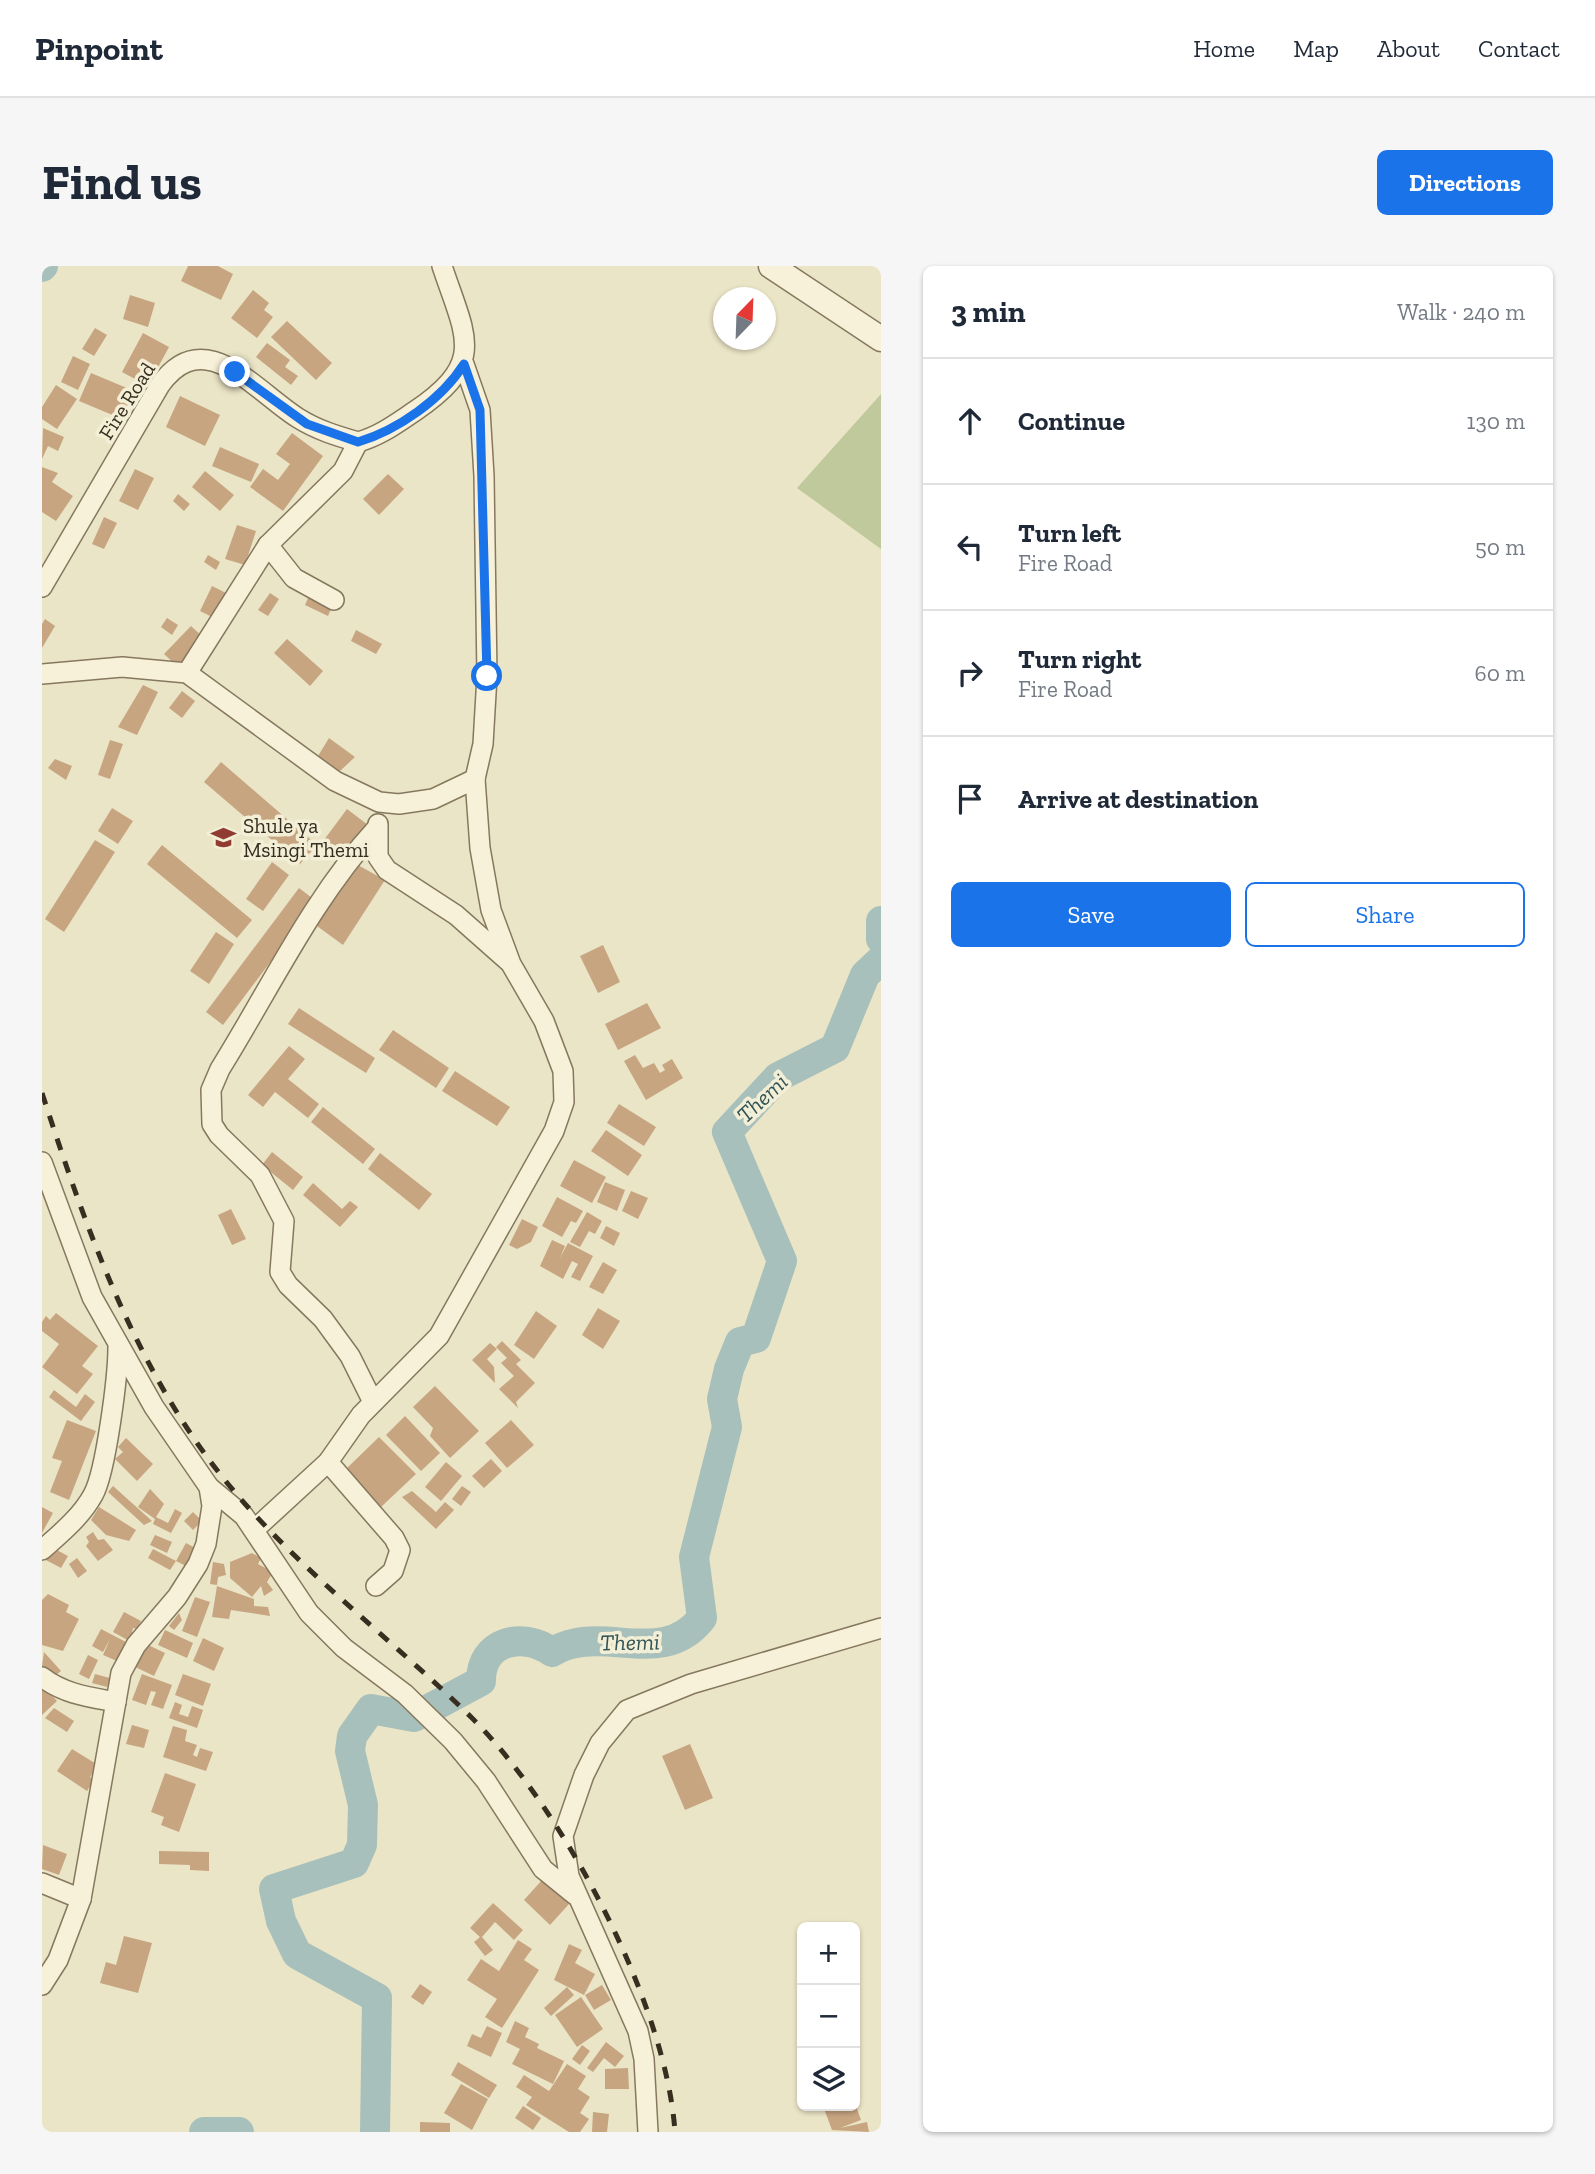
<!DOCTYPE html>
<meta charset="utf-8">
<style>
body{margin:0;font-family:"Zilla Slab",serif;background:#f6f6f7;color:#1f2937}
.controls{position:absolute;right:21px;bottom:21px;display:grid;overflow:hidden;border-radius:10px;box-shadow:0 2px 5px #0004}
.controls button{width:63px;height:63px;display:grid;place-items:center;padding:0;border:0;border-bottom:2px solid #e0e1e3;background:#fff;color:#1f2937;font:35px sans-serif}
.compass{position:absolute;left:671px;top:21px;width:63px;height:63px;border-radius:50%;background:#fff;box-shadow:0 2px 5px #0004;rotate:23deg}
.stop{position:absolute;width:21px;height:21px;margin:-16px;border:5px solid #1a73e8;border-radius:50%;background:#fff}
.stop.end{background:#1a73e8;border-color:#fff;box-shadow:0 2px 7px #0008}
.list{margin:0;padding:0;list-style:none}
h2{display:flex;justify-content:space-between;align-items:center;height:91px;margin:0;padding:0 28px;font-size:30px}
h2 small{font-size:23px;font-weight:400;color:#747a83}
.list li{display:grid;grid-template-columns:46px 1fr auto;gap:21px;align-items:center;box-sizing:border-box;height:126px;padding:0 28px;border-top:2px solid #e0e1e3}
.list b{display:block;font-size:26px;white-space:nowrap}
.list p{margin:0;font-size:23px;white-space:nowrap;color:#747a83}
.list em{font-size:23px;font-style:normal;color:#747a83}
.actions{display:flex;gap:14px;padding:21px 28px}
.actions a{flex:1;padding:16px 0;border:2px solid #1a73e8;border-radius:10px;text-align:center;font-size:24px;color:#1a73e8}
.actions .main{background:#1a73e8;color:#fff}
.icon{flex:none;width:38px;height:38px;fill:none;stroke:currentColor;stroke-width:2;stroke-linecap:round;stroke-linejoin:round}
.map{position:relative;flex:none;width:839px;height:1866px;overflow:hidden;border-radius:10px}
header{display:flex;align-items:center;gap:42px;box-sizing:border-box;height:98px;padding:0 35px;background:#fff;border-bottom:2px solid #e0e1e3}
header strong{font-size:33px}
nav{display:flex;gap:38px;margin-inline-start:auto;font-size:24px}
.intro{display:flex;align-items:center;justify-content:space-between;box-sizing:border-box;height:168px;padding:0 42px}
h1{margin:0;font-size:49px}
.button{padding:18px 32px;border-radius:10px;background:#1a73e8;color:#fff;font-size:24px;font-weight:700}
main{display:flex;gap:42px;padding:0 42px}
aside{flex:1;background:#fff;border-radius:10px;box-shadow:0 2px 5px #0004}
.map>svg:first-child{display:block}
</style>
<header>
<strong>Pinpoint</strong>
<nav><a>Home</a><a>Map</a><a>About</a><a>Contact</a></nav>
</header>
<div class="intro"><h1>Find us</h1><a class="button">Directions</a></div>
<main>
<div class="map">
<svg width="839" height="1866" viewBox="0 0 839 1866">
<rect width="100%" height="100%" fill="#ebe5c7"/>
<path fill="#bfc99c" d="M 839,128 L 839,283 L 755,222 Z"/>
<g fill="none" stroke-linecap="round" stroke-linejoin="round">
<g stroke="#a8c0bb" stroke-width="30">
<path d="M 0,1 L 1,0"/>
<path d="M 839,655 L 839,673"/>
<path d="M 162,1866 L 197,1866"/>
<path d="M 333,1866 L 335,1732 L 255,1688 L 239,1655 L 232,1623 L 312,1597 L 320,1579 L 321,1539 L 308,1485 L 310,1470 L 329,1443 L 372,1451 L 439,1415 C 439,1375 480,1365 510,1386 C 516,1383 523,1379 530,1378 C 576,1367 625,1397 660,1352 L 652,1291 L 685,1161 L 680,1133 L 687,1103 L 698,1076 L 714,1072 L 740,995 L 685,866 L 736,811 L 793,782 L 823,709 L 839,694"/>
</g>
</g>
<g fill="#c7a580">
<path d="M 146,0 L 176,0 L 191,8 L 179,34 L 139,15 Z"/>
<path d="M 211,24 L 227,37 L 222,44 L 231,51 L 215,72 L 189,52 Z"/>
<path d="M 88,29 L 113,37 L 106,61 L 81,53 Z"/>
<path d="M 245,55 L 290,97 L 274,114 L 229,71 Z"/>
<path d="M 53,62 L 65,69 L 52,90 L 40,83 Z"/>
<path d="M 101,67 L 127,81 L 106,120 L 80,106 Z"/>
<path d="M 225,77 L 248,94 L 243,101 L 256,110 L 249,119 L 214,91 Z"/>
<path d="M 31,90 L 48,98 L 36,124 L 19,116 Z"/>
<path d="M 49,107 L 92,125 L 80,153 L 37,135 Z"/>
<path d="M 14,119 L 35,133 L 15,163 L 0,153 L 0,141 Z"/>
<path d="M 138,130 L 178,149 L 163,180 L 124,161 Z"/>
<path d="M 1,162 L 22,171 L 16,185 L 6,180 L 0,193 Z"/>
<path d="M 250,167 L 281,190 L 241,245 L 208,221 L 221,203 L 236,214 L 248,198 L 234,188 Z"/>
<path d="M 178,181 L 217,198 L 209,216 L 170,200 Z"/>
<path d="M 0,201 L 16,207 L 10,216 L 31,230 L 14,255 L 0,246 Z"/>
<path d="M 93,203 L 112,212 L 96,244 L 77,235 Z"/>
<path d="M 163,205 L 192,229 L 178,245 L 150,221 Z"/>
<path d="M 346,208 L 362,223 L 337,249 L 321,233 Z"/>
<path d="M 136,228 L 148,238 L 142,245 L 131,235 Z"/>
<path d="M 62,251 L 75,257 L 62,283 L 50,278 Z"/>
<path d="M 195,259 L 214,265 L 203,299 L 183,293 Z"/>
<path d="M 166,289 L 178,296 L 174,304 L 162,296 Z"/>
<path d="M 170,320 L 186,328 L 174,353 L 158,345 Z"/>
<path d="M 269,325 L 292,336 L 286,350 L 263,339 Z"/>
<path d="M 228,327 L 237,333 L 226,350 L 216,344 Z"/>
<path d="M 125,352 L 136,359 L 130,369 L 119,361 Z"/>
<path d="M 3,353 L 13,360 L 0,382 L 0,358 Z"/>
<path d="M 149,360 L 162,372 L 135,400 L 122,388 Z"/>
<path d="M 314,364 L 340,378 L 334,388 L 309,375 Z"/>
<path d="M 245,373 L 281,405 L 268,420 L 232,387 Z"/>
<path d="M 101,419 L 116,426 L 95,469 L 76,461 Z"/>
<path d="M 140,425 L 153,435 L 140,452 L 127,442 Z"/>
<path d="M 287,472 L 313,491 L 297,506 L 276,490 Z"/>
<path d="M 68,474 L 81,478 L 68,513 L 56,509 Z"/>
<path d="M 13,493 L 30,500 L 24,514 L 6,502 Z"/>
<path d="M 179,496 L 275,579 L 258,598 L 162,516 Z"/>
<path d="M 70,542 L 91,555 L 76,578 L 56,565 Z"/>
<path d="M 305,543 L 326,559 L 300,594 L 279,578 Z"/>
<path d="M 53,574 L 73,586 L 22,666 L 3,653 Z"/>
<path d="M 120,579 L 210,654 L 195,672 L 105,598 Z"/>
<path d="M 230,596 L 247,609 L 221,645 L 204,633 Z"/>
<path d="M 314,598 L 343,614 L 301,679 L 275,660 Z"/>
<path d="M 257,622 L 274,635 L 181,759 L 164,746 Z"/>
<path d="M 174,666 L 192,678 L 167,718 L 148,705 Z"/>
<path d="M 561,679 L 578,716 L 556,727 L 538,690 Z"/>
<path d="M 605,737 L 619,762 L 576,784 L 563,758 Z"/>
<path d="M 257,742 L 333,792 L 324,807 L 246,758 Z"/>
<path d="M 351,764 L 407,802 L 394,822 L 337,784 Z"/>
<path d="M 247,780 L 263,793 L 246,813 L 277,838 L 266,852 L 233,826 L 221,841 L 206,829 Z"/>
<path d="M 593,789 L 601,802 L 612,797 L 618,807 L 623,804 L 620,799 L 630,793 L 641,812 L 604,834 L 582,795 Z"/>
<path d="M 413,805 L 468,841 L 455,860 L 400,825 Z"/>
<path d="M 577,838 L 614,861 L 602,880 L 565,857 Z"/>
<path d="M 281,841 L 333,883 L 321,898 L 269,856 Z"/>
<path d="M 564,864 L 600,889 L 586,910 L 549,885 Z"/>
<path d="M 230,886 L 261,911 L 251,924 L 220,899 Z"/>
<path d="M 338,887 L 390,928 L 377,944 L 326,903 Z"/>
<path d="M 532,894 L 564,911 L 550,937 L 518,920 Z"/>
<path d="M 563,916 L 583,924 L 575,945 L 555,936 Z"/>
<path d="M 271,917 L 300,943 L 308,935 L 316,941 L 298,961 L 261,929 Z"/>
<path d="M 589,925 L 606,932 L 596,953 L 580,945 Z"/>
<path d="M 515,931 L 541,945 L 534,957 L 529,955 L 520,971 L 500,960 Z"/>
<path d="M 189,943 L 204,973 L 190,979 L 176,949 Z"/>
<path d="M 545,946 L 560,955 L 553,968 L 547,965 L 538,981 L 528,976 Z"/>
<path d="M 480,953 L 496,961 L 489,976 L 475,983 L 467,979 Z"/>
<path d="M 564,960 L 578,967 L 572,980 L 558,972 Z"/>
<path d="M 510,974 L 523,980 L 518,992 L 526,977 L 551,990 L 538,1015 L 529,1011 L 536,998 L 530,995 L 521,1013 L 498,1000 Z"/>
<path d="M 561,996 L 575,1004 L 561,1028 L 547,1021 Z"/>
<path d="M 556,1042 L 578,1055 L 561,1083 L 540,1069 Z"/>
<path d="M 494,1045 L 515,1060 L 492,1093 L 472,1079 Z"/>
<path d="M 14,1047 L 56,1080 L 40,1100 L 51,1108 L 35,1128 L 0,1101 L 17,1078 L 0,1065 L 0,1056 L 4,1050 L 8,1054 Z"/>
<path d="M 460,1075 L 479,1094 L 474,1098 L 493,1117 L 474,1136 L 476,1142 L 457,1123 L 472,1110 L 459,1097 L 465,1092 L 454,1081 Z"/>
<path d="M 448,1077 L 455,1083 L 445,1093 L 452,1101 L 453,1117 L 430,1094 Z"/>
<path d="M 393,1120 L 437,1165 L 408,1192 L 388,1170 L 391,1162 L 371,1141 Z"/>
<path d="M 12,1124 L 34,1141 L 43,1128 L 53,1136 L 39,1155 L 7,1131 Z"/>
<path d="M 363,1150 L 398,1187 L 379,1205 L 344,1169 Z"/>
<path d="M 25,1154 L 54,1165 L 27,1234 L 8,1226 L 20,1195 L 10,1192 Z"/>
<path d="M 469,1154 L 492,1179 L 465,1202 L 443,1177 Z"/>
<path d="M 337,1171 L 374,1208 L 339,1241 L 303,1204 Z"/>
<path d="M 84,1172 L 111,1198 L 95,1215 L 73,1193 L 81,1186 L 76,1181 Z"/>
<path d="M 449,1193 L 460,1205 L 442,1222 L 430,1210 Z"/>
<path d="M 404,1196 L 420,1210 L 399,1235 L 383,1221 Z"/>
<path d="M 71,1220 L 110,1255 L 102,1259 L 66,1226 Z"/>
<path d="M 420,1220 L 429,1226 L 419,1240 L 410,1233 Z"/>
<path d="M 108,1223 L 122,1238 L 114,1251 L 126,1257 L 133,1243 L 140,1247 L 129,1267 L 111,1258 L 113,1253 L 96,1241 Z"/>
<path d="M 370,1225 L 394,1246 L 403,1236 L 412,1244 L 394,1263 L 360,1231 Z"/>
<path d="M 0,1241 L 11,1247 L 0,1267 Z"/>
<path d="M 57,1241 L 94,1264 L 87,1275 L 64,1269 L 49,1254 Z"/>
<path d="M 151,1246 L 160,1255 L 151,1264 L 142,1255 Z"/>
<path d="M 51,1266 L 56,1274 L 62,1273 L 71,1284 L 56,1295 L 44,1280 L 47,1276 L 44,1271 Z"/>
<path d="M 113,1269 L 130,1276 L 125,1287 L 108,1279 Z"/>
<path d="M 144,1277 L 157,1284 L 148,1302 L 134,1295 Z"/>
<path d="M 9,1281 L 26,1290 L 19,1302 L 2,1293 Z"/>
<path d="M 111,1283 L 134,1295 L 128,1304 L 106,1292 Z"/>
<path d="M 210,1287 L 219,1292 L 216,1298 L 231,1306 L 225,1316 L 231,1324 L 222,1330 L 219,1320 L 210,1331 L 188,1312 L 188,1296 Z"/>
<path d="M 35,1292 L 45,1305 L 36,1312 L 27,1298 Z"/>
<path d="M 171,1296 L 182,1298 L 184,1309 L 176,1311 L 175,1319 L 168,1318 Z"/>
<path d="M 175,1320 L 212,1333 L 212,1340 L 226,1341 L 228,1350 L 189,1344 L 187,1353 L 170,1351 Z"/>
<path d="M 6,1328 L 27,1339 L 24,1346 L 37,1353 L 21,1385 L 0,1379 L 0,1334 Z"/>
<path d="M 153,1331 L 168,1336 L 155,1371 L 140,1365 Z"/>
<path d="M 82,1346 L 99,1355 L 95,1363 L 91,1362 L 90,1366 L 95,1369 L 91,1377 L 71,1366 Z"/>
<path d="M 137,1347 L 140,1354 L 132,1364 L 127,1360 Z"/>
<path d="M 59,1363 L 84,1376 L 75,1395 L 61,1389 L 68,1373 L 61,1386 L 50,1380 Z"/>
<path d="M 123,1364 L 151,1377 L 145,1392 L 116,1379 Z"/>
<path d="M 161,1372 L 182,1382 L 172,1405 L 151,1395 Z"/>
<path d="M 102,1377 L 123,1387 L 112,1410 L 91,1400 Z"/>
<path d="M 2,1386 L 19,1405 L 10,1412 L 0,1400 Z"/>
<path d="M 46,1389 L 56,1394 L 47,1413 L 37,1408 Z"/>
<path d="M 53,1408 L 68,1412 L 65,1421 L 50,1417 Z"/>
<path d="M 100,1408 L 130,1419 L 121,1443 L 109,1439 L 114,1426 L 109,1425 L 104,1439 L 90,1434 Z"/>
<path d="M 141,1408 L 169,1418 L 161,1440 L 133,1429 Z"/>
<path d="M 0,1419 L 15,1435 L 0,1449 Z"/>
<path d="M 133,1436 L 140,1439 L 137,1448 L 146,1451 L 150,1440 L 161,1444 L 155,1462 L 127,1452 Z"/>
<path d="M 12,1442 L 32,1455 L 25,1466 L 3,1452 Z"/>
<path d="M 90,1459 L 107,1464 L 102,1482 L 84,1478 Z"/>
<path d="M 131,1460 L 145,1464 L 143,1475 L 155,1479 L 151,1489 L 155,1491 L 158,1482 L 171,1486 L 164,1505 L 121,1491 Z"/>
<path d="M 648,1478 L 671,1532 L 643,1544 L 620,1490 Z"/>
<path d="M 30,1483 L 56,1499 L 48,1511 L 52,1514 L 45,1525 L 15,1505 Z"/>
<path d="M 123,1507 L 154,1518 L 137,1566 L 119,1559 L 122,1551 L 109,1546 Z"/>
<path d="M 1,1579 L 25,1588 L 17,1609 L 0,1603 Z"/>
<path d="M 117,1585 L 167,1586 L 167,1605 L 148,1604 L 148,1599 L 117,1598 Z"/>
<path d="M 501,1613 L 527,1638 L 508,1659 L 482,1634 Z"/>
<path d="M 451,1637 L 481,1664 L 472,1674 L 453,1656 L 440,1671 L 451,1684 L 443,1690 L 432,1676 L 438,1671 L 428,1662 Z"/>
<path d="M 82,1670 L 110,1677 L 96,1727 L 58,1717 L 64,1696 L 74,1699 Z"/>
<path d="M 476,1674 L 490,1683 L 482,1694 L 497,1704 L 460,1762 L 443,1751 L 455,1733 L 425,1714 L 439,1693 L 457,1705 Z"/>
<path d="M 527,1678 L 540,1684 L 533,1697 L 553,1708 L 542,1729 L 512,1714 Z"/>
<path d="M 378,1718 L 390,1726 L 381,1739 L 369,1731 Z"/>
<path d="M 560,1719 L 569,1734 L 552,1744 L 543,1729 Z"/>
<path d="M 525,1721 L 532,1729 L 509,1750 L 502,1742 Z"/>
<path d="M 539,1731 L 561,1763 L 535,1781 L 513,1749 Z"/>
<path d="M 813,1742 L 818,1742 L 815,1806 L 813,1806 Z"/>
<path d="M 473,1755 L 487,1762 L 483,1771 L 497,1778 L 495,1782 L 522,1795 L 511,1818 L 470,1798 L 478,1783 L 464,1776 Z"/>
<path d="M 445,1760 L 460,1767 L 449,1791 L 425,1780 L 430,1768 L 439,1772 Z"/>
<path d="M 564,1776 L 582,1790 L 573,1801 L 562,1792 L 551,1806 L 545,1802 Z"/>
<path d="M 540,1779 L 548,1785 L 538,1799 L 530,1793 Z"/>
<path d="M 416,1796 L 455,1819 L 447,1832 L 409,1809 Z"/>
<path d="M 525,1798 L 544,1810 L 536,1823 L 548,1831 L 538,1847 L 547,1853 L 538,1866 L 527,1866 L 484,1839 L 490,1831 L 474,1821 L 482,1809 L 507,1825 Z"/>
<path d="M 586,1802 L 587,1823 L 563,1823 L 563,1803 Z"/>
<path d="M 419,1818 L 446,1833 L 430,1864 L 402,1847 Z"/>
<path d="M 481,1840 L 499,1852 L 491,1864 L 473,1852 Z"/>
<path d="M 781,1840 L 814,1840 L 819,1854 L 798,1862 L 825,1856 L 827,1866 L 790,1864 Z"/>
<path d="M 551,1846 L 567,1848 L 565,1866 L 550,1866 Z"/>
<path d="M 378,1856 L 408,1857 L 408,1866 L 378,1866 Z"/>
</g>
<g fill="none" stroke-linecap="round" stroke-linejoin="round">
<defs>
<g id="minor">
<path d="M 226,279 L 252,312 L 292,334"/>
<path d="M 0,321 L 118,119 C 162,57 212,124 256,152 C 275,164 295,170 316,176 C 338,170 355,157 373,145 C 445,96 424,72 400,0"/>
<path d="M 145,407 L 226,279 L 301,205 L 316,176"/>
<path d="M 0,408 L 80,401 L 145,407 L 293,515 L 337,536 L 357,538 L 391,533 L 433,513"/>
<path d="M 336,558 L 336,591 L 345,604 L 414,649 L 466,695"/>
<path d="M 0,896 L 50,1031 L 112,1141 L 167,1221 L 170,1240 L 164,1278 L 156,1298 L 135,1331 L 94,1379 L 79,1407 L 39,1633 L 16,1694 L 0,1719"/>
<path d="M 331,1136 L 308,1090 L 281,1053 L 246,1019 L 238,1006 L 242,955 L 218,909 L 177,869 L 170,858 L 169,824 L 178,803 C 229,721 270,633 335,562"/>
<path d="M 286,1196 L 352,1272 L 358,1284 L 351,1305 L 334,1320"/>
<path d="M 167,1221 L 202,1250 L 267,1347 L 302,1382 L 363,1428 L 411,1475 L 444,1515 L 501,1603 L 533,1629"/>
<path d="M 212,1264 L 286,1196 L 319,1149 L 397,1070 L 512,865 L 522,836 L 521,805 L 502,755 L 469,698 L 449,644 L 438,582 L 433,513 L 441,478 L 445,410 L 442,210 L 438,144 L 422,98"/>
<path d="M 0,1284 C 18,1268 39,1251 51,1229 C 64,1206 76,1110 76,1081"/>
<path d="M 0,1411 C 22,1428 47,1431 74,1436"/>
<path d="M 0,1617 L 39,1633"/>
<path d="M 606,1866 L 602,1793 L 596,1765 L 527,1610 L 521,1570 L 542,1509 L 558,1477 L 585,1444 L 649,1418 L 839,1362"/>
</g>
<path id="tertiary" d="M 729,0 L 839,73"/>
</defs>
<use href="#minor" stroke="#86785e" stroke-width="22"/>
<use href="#tertiary" stroke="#86785e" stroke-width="27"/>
<use href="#minor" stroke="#f7f1da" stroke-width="19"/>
<use href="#tertiary" stroke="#f7f1da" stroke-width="24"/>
<path stroke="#372e20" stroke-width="5" stroke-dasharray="12 12" stroke-linecap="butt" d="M 0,827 C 42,956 88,1089 171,1199 C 244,1295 345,1368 430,1452 C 521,1543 624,1736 633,1866"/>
</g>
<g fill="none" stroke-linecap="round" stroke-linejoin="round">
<path stroke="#1a73e8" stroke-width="9" d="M 193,106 L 265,158 L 316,176 C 356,164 400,133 422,98 L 438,144 L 445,410"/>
</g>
<defs>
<symbol id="school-bare" viewBox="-9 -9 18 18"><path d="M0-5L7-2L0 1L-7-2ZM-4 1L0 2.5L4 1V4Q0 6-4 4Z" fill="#913c32" stroke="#f3eed6" stroke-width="2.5" paint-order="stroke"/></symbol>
</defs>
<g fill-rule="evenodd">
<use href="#school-bare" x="164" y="554" width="35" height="35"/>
</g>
<g text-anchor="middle" stroke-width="7" stroke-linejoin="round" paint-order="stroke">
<g font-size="21" fill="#372e20" stroke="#f3eed6">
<text transform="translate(85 135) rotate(-58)" y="7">Fire Road</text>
</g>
<g font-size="21" fill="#372e20" stroke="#f3eed6" text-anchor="start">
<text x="201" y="567">Shule ya<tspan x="201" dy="24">Msingi Themi</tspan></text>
</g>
<g font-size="23" font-style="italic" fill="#315456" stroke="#f3eed6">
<text transform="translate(720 832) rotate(-43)" y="8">Themi</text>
<text transform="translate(588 1376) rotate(-1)" y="8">Themi</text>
</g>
</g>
</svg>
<div class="controls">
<button>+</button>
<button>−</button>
<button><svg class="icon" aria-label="layers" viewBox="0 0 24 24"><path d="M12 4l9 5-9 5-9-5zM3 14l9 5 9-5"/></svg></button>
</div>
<svg class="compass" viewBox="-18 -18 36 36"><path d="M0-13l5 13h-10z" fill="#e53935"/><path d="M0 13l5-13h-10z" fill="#747a83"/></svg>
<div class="stop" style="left:445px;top:410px"></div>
<div class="stop end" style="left:193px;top:106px"></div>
</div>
<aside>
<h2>3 min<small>Walk · 240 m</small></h2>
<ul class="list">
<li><svg class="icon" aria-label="ahead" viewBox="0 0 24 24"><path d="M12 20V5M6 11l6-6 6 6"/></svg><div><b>Continue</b></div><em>130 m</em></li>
<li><svg class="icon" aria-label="left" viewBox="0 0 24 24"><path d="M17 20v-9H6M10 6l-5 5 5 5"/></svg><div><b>Turn left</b><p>Fire Road</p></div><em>50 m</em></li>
<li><svg class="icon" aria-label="right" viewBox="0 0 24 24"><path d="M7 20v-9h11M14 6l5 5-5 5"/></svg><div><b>Turn right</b><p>Fire Road</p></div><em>60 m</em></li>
<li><svg class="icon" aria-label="arrive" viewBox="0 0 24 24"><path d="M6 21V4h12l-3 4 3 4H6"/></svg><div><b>Arrive at destination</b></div></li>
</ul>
<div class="actions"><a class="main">Save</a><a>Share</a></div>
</aside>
</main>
